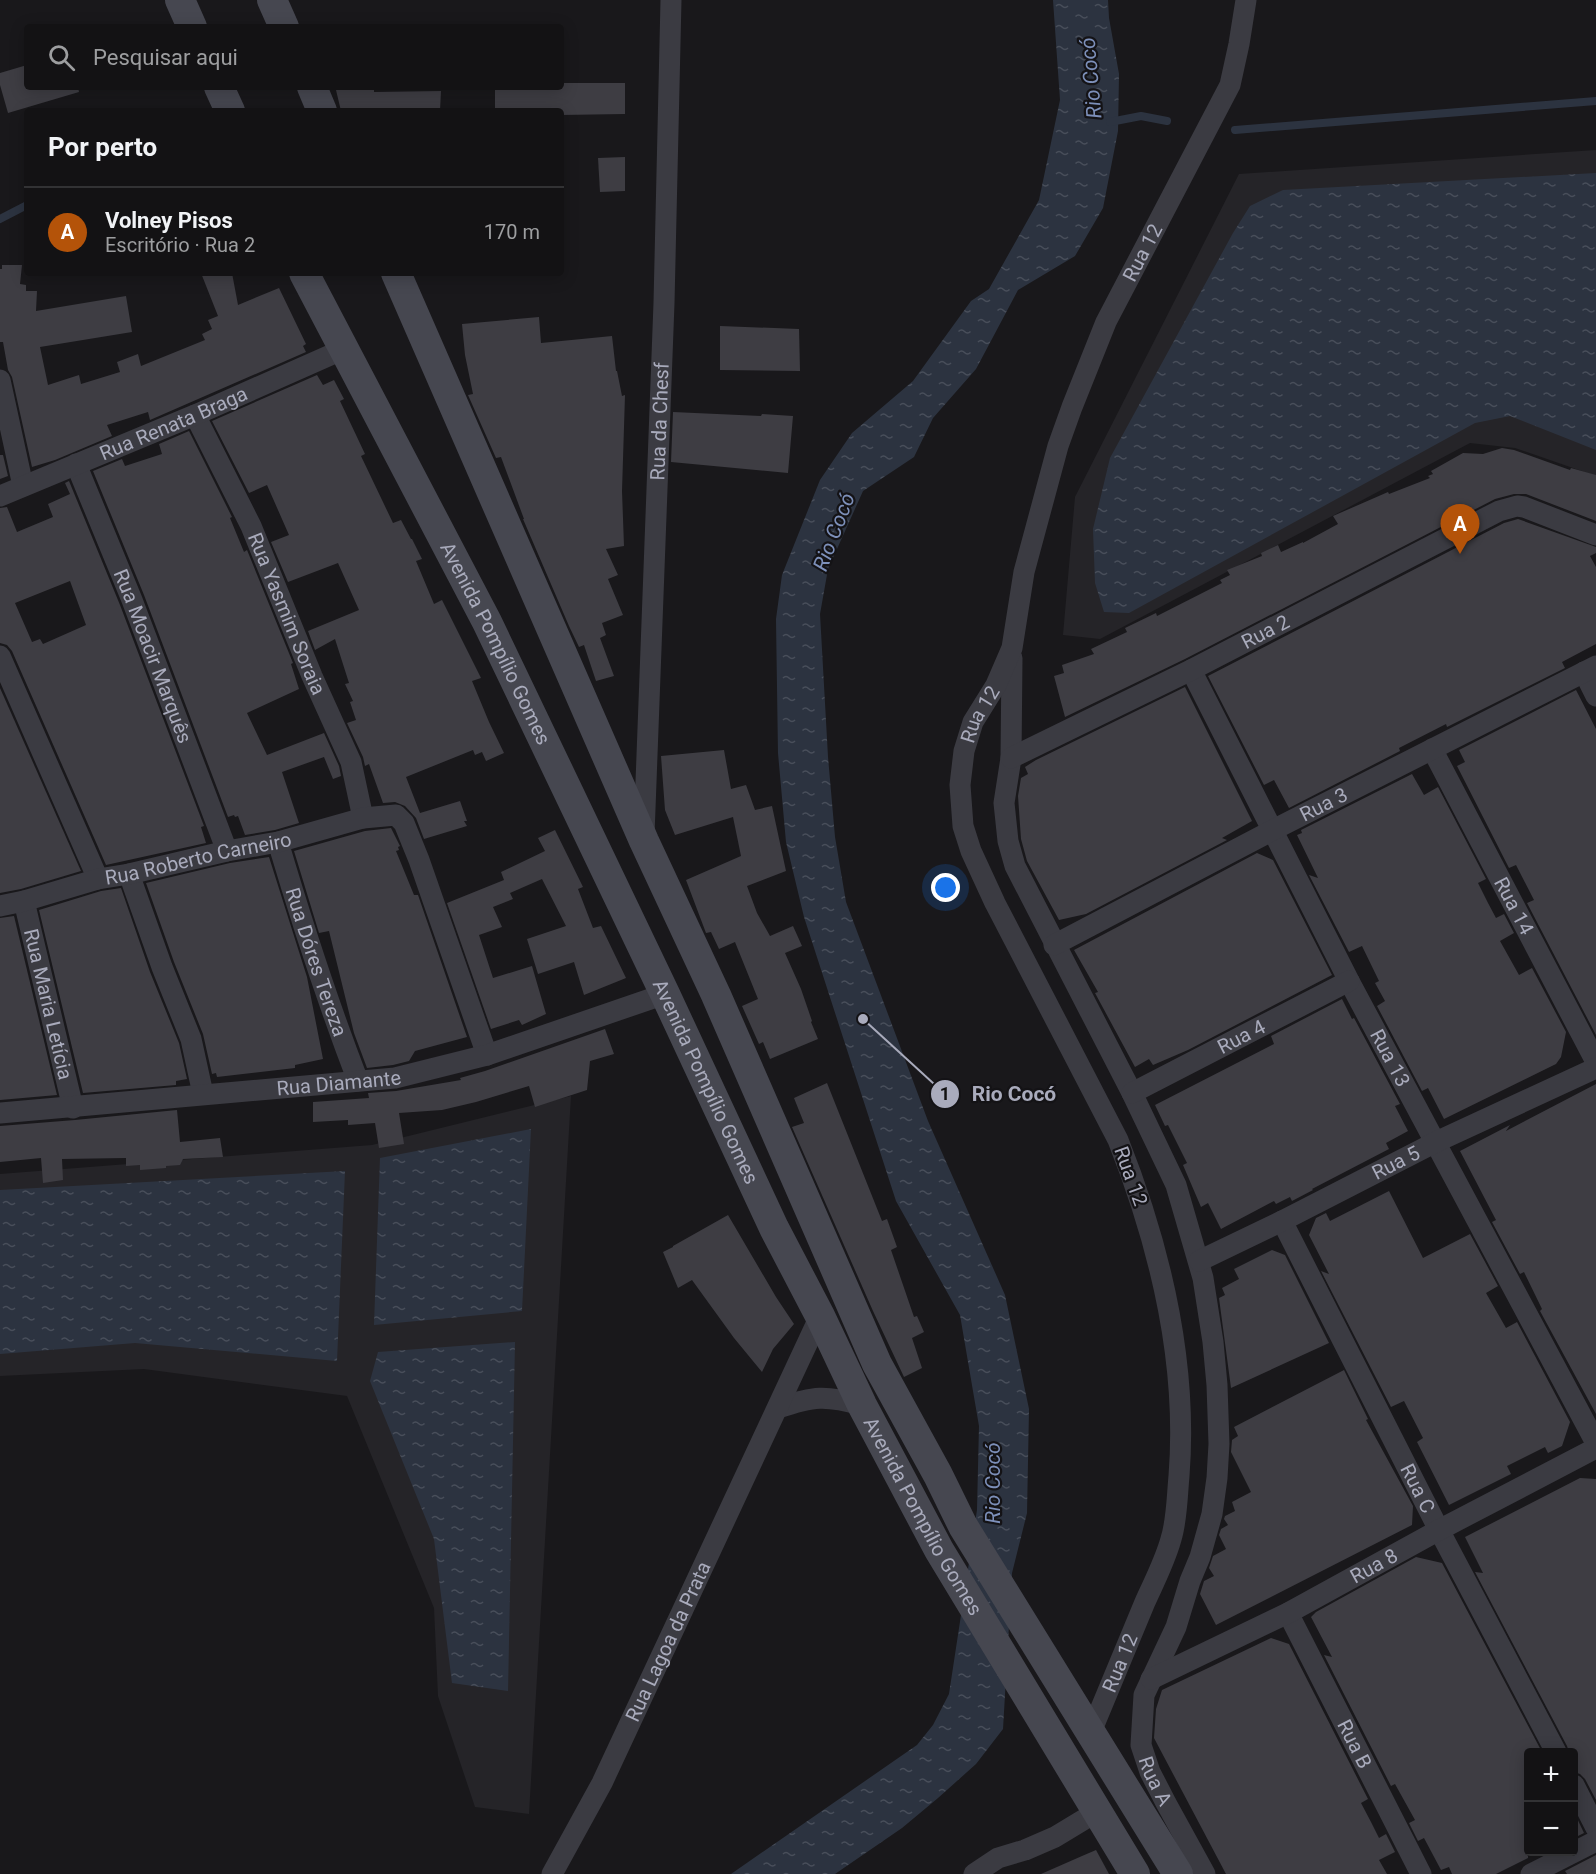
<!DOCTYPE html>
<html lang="pt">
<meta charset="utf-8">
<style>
body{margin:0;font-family:Roboto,sans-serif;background:#202022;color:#f1f3f6}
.controls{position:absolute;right:18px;bottom:18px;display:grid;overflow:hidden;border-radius:6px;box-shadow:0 3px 15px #0003}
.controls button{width:54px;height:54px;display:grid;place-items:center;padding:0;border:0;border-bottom:2px solid #323234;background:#131214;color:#f1f3f6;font:30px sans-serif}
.you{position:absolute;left:946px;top:888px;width:21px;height:21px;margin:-15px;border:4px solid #fff;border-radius:50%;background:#1a73e8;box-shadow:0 0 0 9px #1a73e833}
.badge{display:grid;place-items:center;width:39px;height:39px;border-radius:50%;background:#b45309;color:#fff;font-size:20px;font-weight:700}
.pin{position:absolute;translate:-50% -50px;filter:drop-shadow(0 2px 3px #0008)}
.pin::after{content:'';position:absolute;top:32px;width:21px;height:18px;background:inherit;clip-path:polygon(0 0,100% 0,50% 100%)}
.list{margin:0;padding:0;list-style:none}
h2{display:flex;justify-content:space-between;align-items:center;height:78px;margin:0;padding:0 24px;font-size:26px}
h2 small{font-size:20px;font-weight:400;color:#9d9ea0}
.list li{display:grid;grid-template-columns:39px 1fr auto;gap:18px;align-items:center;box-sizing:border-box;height:90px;padding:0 24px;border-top:2px solid #323234}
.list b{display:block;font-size:22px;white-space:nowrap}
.list p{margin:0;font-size:20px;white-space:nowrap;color:#9d9ea0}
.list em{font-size:20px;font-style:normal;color:#9d9ea0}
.icon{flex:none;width:33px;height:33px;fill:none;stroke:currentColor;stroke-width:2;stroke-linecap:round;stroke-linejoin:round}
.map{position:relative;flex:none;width:1596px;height:1874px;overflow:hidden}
.search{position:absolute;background:#131214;box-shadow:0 3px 15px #0003;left:24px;top:24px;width:540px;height:66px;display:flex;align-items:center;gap:15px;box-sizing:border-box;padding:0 21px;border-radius:6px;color:#9d9ea0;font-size:22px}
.panel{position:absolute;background:#131214;box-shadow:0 3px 15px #0003;left:24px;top:108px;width:540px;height:168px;border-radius:6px}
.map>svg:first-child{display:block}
</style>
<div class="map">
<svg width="1596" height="1874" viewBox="0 0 1596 1874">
<defs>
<pattern id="water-ripples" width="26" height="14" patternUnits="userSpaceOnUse" patternTransform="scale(1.5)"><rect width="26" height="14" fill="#2c3340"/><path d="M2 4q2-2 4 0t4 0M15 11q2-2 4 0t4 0" fill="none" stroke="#484e5a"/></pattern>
</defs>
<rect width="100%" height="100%" fill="#19181b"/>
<g fill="#252428">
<path d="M 1596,150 L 1596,476 L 1515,448 L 1470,443 L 1100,639 L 1063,635 L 1075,497 L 1239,174 Z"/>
<path d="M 571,1096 L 529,1814 L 475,1807 L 438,1696 L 434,1608 L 347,1396 L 144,1369 L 0,1376 L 0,1174 L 372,1145 Z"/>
</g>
<g fill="url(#water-ripples)">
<path d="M 1053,0 L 1108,0 L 1109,18 L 1119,74 L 1118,131 L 1103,208 L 1075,256 L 1018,290 L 976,369 L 933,418 L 914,457 L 863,491 L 828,569 L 820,614 L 828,757 L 835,837 L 846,902 L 928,1121 L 1005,1295 L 1029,1409 L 1027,1513 L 1012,1573 L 1003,1729 L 976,1764 L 938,1798 L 902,1828 L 835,1874 L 731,1874 L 917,1745 L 933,1725 L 949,1694 L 977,1510 L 979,1426 L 960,1315 L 896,1201 L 804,917 L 786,842 L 778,753 L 776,619 L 782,575 L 820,480 L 852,433 L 913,381 L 971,301 L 989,289 L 1039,200 L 1060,100 Z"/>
<path d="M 1596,173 L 1596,450 L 1510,416 L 1475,423 L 1129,613 L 1104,612 L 1095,583 L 1093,529 L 1110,458 L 1233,233 L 1250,206 L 1283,190 Z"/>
<path d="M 531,1129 L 522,1311 L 374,1325 L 380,1158 Z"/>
<path d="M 345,1171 L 337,1361 L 135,1343 L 0,1354 L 0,1190 Z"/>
<path d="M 515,1342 L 508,1691 L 452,1683 L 434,1539 L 370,1381 L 378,1352 Z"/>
</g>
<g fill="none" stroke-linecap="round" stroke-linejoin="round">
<g stroke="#2c3340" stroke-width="8">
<path d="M 1110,122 L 1141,116 L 1167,121"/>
<path d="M 1235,130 L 1596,101"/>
<path d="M 0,219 L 27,205"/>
</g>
</g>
<g fill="#3e3d43" fill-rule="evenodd">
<path d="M 27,65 L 27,87 L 78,87 L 79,92 L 8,113 L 0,85 L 0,73 Z"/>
<path d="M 561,83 L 625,83 L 625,114 L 561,115 L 561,111 L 495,111 L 495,87 L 561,87 Z"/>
<path d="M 374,88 L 374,92 L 441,91 L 440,111 L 341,111 L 336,90 Z"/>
<path d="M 625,157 L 625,191 L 600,192 L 598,158 Z"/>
<path d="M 2,265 L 22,265 L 20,284 L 26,285 L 26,291 L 37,291 L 36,311 L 126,296 L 132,332 L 40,347 L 48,385 L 79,375 L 81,384 L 120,372 L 117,362 L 138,354 L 141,366 L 205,340 L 202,334 L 212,329 L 208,320 L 218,316 L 201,273 L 232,273 L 238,305 L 279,288 L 306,344 L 303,346 L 306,352 L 150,420 L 148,412 L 107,425 L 112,436 L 55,460 L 32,467 L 12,377 L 8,370 L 3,342 L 0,342 L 0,269 L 2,269 Z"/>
<path d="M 539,317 L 541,343 L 612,336 L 616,371 L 617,371 L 622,396 L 625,395 L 622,491 L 624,546 L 606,549 L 618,575 L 608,579 L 623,615 L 602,623 L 606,635 L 600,638 L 614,676 L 596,681 L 584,645 L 579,647 L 569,626 L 523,519 L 524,519 L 501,457 L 496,458 L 468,395 L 473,394 L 465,355 L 462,324 Z"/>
<path d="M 720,326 L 799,329 L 800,371 L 720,370 Z"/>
<path d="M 317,375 L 323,385 L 334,380 L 344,399 L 340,401 L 365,454 L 361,456 L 393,523 L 401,520 L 411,539 L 412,539 L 422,559 L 416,561 L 434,604 L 442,600 L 481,678 L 472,681 L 489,722 L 504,753 L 486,761 L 482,752 L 475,755 L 473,750 L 406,777 L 420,813 L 460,801 L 467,821 L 464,821 L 467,826 L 424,839 L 416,818 L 405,806 L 395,802 L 383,803 L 369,764 L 365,766 L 363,757 L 347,723 L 356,720 L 350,702 L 353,701 L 345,684 L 349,683 L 335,639 L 315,650 L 308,631 L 359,610 L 338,563 L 288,582 L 271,542 L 289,535 L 267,485 L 249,493 L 212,421 Z"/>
<path d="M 673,412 L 761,416 L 762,414 L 793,416 L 788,473 L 671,462 Z"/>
<path d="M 189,431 L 232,517 L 230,518 L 244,552 L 247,550 L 293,663 L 291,664 L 299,689 L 247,713 L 267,755 L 324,733 L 339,766 L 341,776 L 333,779 L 324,757 L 282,772 L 299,823 L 275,830 L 245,835 L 238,816 L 235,817 L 234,815 L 228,817 L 144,595 L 93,471 L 122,459 L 125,466 L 162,454 L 159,444 Z"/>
<path d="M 1502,448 L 1514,450 L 1570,470 L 1571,468 L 1596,475 L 1596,521 L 1526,494 L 1514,494 L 1495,499 L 1185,659 L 1065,717 L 1054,676 L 1064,673 L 1062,665 L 1094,654 L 1091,649 L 1127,632 L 1125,628 L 1156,613 L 1157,616 L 1222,583 L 1220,580 L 1230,575 L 1227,570 L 1262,556 L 1261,553 L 1278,545 L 1281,552 L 1303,542 L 1303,543 L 1338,524 L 1333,516 L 1388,492 L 1389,494 L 1430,478 L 1428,476 L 1433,474 L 1431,471 L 1463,453 L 1483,454 Z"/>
<path d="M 0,455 L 3,455 L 8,476 L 0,479 Z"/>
<path d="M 69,481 L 120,605 L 204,826 L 201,827 L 206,843 L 106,865 L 12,651 L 7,645 L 0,643 L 0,508 L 7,507 L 17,532 L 53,517 L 48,504 L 70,494 L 65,483 ZM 70,581 L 86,625 L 43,644 L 40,639 L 32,642 L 15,603 Z"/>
<path d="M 1518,519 L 1596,547 L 1596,553 L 1590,556 L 1596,567 L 1596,644 L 1562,662 L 1565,668 L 1447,727 L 1446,724 L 1399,748 L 1400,751 L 1289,808 L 1274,780 L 1264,785 L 1208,676 L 1504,523 Z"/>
<path d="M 1185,687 L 1252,821 L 1222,838 L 1227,840 L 1086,914 L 1059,920 L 1027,861 L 1021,839 L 1018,796 L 1021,778 L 1028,774 L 1025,767 L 1036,760 Z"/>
<path d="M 0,688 L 81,871 L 21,889 L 0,893 Z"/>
<path d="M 1576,690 L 1596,729 L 1596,1035 L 1527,903 L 1534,900 L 1516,865 L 1509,868 L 1457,766 L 1465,762 L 1459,750 Z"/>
<path d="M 724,750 L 731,789 L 746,785 L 755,810 L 772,806 L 786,871 L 747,886 L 757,913 L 770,936 L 793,926 L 802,946 L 785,953 L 801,989 L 812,1021 L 811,1022 L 818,1039 L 770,1059 L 763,1042 L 759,1044 L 742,1006 L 758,999 L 735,942 L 719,949 L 711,932 L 706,933 L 686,880 L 741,856 L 733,817 L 675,835 L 665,810 L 661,756 Z"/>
<path d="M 1412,774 L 1424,795 L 1438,787 L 1486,879 L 1478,883 L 1488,903 L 1496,918 L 1504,914 L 1514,933 L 1500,941 L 1519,975 L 1532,968 L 1566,1032 L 1561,1057 L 1556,1064 L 1444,1119 L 1428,1088 L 1422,1091 L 1377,1006 L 1385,1001 L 1375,983 L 1379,981 L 1362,946 L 1349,952 L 1309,875 L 1318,878 L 1297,835 L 1302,833 L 1301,830 Z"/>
<path d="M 391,828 L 400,846 L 398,847 L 399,850 L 396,851 L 414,895 L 418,895 L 467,1037 L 415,1051 L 409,1061 L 393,1065 L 367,1068 L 354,1033 L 329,931 L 319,933 L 294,851 L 365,831 Z"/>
<path d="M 555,830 L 583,887 L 578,889 L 593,928 L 601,926 L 626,978 L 584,995 L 574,962 L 538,974 L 527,939 L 566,926 L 542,879 L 510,893 L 513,899 L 493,907 L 502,927 L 479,935 L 493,978 L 532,966 L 546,1014 L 522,1025 L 519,1020 L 491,1029 L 447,903 L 504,880 L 501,872 L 545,851 L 538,838 Z"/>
<path d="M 1257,853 L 1273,860 L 1332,975 L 1188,1050 L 1153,1065 L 1149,1059 L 1135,1067 L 1095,993 L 1098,992 L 1074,950 Z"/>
<path d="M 269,857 L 307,977 L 323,1059 L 295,1065 L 295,1068 L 217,1077 L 216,1073 L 212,1074 L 203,1034 L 174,962 L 146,883 L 230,863 Z"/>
<path d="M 121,888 L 150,972 L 179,1043 L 187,1079 L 176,1081 L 176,1085 L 83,1093 L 39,910 L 101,891 Z"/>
<path d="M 14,916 L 57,1095 L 0,1100 L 0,918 Z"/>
<path d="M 1342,999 L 1352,1019 L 1354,1018 L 1400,1104 L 1395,1106 L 1408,1131 L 1386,1143 L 1389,1149 L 1312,1189 L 1313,1190 L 1292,1201 L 1290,1197 L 1276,1204 L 1274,1201 L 1221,1229 L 1208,1203 L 1201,1207 L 1183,1165 L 1187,1163 L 1168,1125 L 1165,1126 L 1155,1105 L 1274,1044 L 1271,1036 Z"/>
<path d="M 605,1029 L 614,1054 L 590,1061 L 587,1090 L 535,1107 L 529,1086 L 476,1102 L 442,1110 L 399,1113 L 404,1144 L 379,1148 L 375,1123 L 348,1125 L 348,1120 L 313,1122 L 313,1102 L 369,1098 L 368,1093 L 396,1091 L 461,1080 L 460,1078 L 485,1071 Z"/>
<path d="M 827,1083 L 882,1221 L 887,1219 L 897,1247 L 891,1250 L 914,1317 L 917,1316 L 924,1332 L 912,1338 L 922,1368 L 904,1377 L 873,1311 L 792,1127 L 804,1123 L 794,1098 Z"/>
<path d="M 1596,1084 L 1596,1414 L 1540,1311 L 1542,1309 L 1524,1272 L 1520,1274 L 1492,1222 L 1496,1220 L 1460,1151 L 1510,1125 L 1506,1131 Z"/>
<path d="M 177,1110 L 180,1142 L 220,1138 L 223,1157 L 183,1159 L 180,1165 L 166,1166 L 166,1168 L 140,1170 L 140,1165 L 126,1166 L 126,1158 L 62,1159 L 63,1180 L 43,1183 L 41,1158 L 0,1162 L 0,1126 L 75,1120 Z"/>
<path d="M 1389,1191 L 1423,1258 L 1470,1234 L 1498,1286 L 1486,1293 L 1506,1328 L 1517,1322 L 1570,1422 L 1562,1446 L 1548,1453 L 1545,1447 L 1507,1466 L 1511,1474 L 1449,1505 L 1417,1442 L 1423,1438 L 1404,1401 L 1391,1407 L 1321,1271 L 1329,1274 L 1309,1235 L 1316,1218 L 1326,1213 L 1330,1221 Z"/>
<path d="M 728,1215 L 776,1297 L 794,1324 L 773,1349 L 762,1372 L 734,1338 L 692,1280 L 678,1288 L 663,1252 L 673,1247 L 673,1246 Z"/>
<path d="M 1272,1250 L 1285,1255 L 1329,1343 L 1231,1388 L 1219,1298 L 1225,1295 L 1222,1288 L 1239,1279 L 1234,1269 Z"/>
<path d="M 1344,1370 L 1368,1419 L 1366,1420 L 1413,1506 L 1412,1525 L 1216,1625 L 1200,1594 L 1204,1581 L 1214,1576 L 1209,1568 L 1213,1556 L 1226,1549 L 1219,1535 L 1221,1529 L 1228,1525 L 1224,1519 L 1225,1516 L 1235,1511 L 1232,1502 L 1251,1492 L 1231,1452 L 1232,1440 L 1238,1436 L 1234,1427 Z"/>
<path d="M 1580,1478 L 1596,1479 L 1596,1800 L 1585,1779 L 1580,1774 L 1574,1772 L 1574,1752 L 1569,1752 L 1567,1746 L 1475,1572 L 1483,1573 L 1465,1537 Z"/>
<path d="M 1416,1557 L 1442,1563 L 1542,1752 L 1528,1752 L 1528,1858 L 1496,1874 L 1452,1874 L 1449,1867 L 1441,1870 L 1424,1838 L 1418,1841 L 1409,1823 L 1415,1820 L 1395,1784 L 1391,1786 L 1324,1655 L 1332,1657 L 1311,1617 L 1316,1612 Z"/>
<path d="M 1271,1638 L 1289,1644 L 1368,1799 L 1361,1803 L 1371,1822 L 1379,1838 L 1386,1834 L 1395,1852 L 1379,1860 L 1387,1874 L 1226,1874 L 1154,1738 L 1156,1709 L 1162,1690 Z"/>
<path d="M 1574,1812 L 1584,1833 L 1574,1838 Z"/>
<path d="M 1096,1850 L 1109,1874 L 1041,1874 L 1082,1856 Z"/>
<path d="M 1596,1855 L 1596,1874 L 1567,1874 L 1565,1871 Z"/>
</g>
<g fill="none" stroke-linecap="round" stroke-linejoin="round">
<g stroke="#3b3b42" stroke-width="21">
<path d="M 0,380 L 23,486"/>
<path id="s1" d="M 195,415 L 251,526 L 312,676 L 351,762 L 363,818"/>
<path id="s2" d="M 76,464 L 132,600 L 227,851"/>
<path id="s3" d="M 0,496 L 195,415 L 344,349"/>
<path d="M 0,656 L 98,879"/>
<path id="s4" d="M 1012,658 L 1011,758 L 1004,803 L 1008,841 L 1015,866 L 1132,1093 L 1176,1185 L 1203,1278 L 1213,1342 L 1217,1385 L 1219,1444 L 1217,1478 L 1212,1514 L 1200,1557 L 1190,1581 L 1176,1627 L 1144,1695 L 1141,1745 L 1150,1772 L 1166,1803 L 1205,1874"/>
<path id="s5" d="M 1191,670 L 1349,981 L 1596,1443"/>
<path d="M 1584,672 L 1596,696"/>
<path id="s6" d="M 1432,749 L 1596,1062"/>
<path id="s7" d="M 1011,758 L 1191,670 L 1499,511 L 1517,506 L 1524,507 L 1596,535"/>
<path id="s8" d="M 644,835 L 664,303 L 671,0"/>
<path id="s9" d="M 278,842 C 302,923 328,1003 358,1081"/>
<path d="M 129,874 L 162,967 L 191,1039 L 203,1094"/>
<path id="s10" d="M 24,901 L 73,1108"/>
<path id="s11" d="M 0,906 L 24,901 L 98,879 L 129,874 L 227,851 L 278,842 L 363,818 L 396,815 L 404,823 L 419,860 L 487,1055"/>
<path id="s12" d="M 1054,945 L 1273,830 L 1596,666"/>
<path id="s13" d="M 1132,1093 L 1349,981"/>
<path id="s14" d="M 0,1113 L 395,1078 L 487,1055 L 665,994"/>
<path id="s15" d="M 1282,1221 L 1439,1530 L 1556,1752"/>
<path id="s16" d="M 1199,1261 L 1282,1221 L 1436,1142 L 1596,1068"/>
<path d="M 778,1408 C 814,1396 825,1395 862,1405"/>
<path id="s17" d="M 1288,1613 L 1421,1874"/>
<path id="s18" d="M 1151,1679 L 1288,1613 L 1439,1530 L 1596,1448"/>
<path id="s19" d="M 1091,1732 C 1109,1689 1127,1646 1145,1602 C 1154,1582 1165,1561 1171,1539 C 1177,1520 1177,1497 1179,1476 C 1188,1361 1160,1246 1118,1140 L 995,903 L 971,851 L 963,826 L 960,785 L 964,751 L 973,722 L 996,685 L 1012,648 L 1024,572 L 1058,446 L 1072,407 L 1106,322 L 1230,85 L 1239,44 L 1246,0"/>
<path d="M 1574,1785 L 1596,1828"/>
<path id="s20" d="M 552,1874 L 602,1783 L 820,1316"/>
<path d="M 974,1874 L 998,1858 L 1025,1850 L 1055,1837 L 1098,1811"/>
<path d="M 1531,1874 L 1596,1841"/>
</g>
<g stroke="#464750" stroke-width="30">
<path d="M 180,0 L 192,27"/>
<path d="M 272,0 L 284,27"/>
<path d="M 219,87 L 230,111"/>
<path d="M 312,87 L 322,111"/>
<path id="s21" d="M 304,273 L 487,622 L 665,994 L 774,1228 L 820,1316 L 862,1405 L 939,1550 L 1135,1874"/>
<path d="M 396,273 L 644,841 L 716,995 L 877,1364 L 938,1475 L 963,1526 L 1178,1874"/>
</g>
</g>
<g text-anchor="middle" stroke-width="4.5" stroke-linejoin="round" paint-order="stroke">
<g font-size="20" fill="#a9abbc" stroke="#141316">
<text dy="7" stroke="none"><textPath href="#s19" startOffset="1576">Rua 12</textPath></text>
<text dy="7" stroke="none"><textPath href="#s8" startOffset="414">Rua da Chesf</textPath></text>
<text dy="7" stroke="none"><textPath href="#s3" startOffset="188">Rua Renata Braga</textPath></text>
<text dy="7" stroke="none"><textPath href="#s1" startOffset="219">Rua Yasmim Soraia</textPath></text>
<text dy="7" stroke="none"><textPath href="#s7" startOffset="284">Rua 2</textPath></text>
<text dy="7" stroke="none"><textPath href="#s21" startOffset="417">Avenida Pompílio Gomes</textPath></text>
<text dy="7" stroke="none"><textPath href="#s2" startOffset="207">Rua Moacir Marquês</textPath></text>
<text dy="7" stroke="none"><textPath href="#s19" startOffset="1083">Rua 12</textPath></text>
<text dy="7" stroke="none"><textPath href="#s12" startOffset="304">Rua 3</textPath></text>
<text dy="7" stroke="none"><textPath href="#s11" startOffset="204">Rua Roberto Carneiro</textPath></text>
<text dy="7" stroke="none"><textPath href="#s6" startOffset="177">Rua 14</textPath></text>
<text dy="7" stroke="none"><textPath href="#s9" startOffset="126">Rua Dóres Tereza</textPath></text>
<text dy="7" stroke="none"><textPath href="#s10" startOffset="106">Rua Maria Letícia</textPath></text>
<text dy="7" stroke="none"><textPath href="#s13" startOffset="123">Rua 4</textPath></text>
<text dy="7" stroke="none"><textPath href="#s5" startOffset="436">Rua 13</textPath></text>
<text dy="7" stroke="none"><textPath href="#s21" startOffset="903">Avenida Pompílio Gomes</textPath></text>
<text dy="7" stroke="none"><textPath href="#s14" startOffset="340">Rua Diamante</textPath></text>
<text dy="7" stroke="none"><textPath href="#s16" startOffset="220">Rua 5</textPath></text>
<text transform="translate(1131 1176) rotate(70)" y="7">Rua 12</text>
<text dy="7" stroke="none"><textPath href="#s15" startOffset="300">Rua C</textPath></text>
<text dy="7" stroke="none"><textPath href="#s21" startOffset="1389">Avenida Pompílio Gomes</textPath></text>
<text dy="7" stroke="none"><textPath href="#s18" startOffset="250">Rua 8</textPath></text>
<text dy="7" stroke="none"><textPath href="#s20" startOffset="260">Rua Lagoa da Prata</textPath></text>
<text dy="7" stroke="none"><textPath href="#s19" startOffset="75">Rua 12</textPath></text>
<text dy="7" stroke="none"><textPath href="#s17" startOffset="147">Rua B</textPath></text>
<text dy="7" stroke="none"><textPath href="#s4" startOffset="1184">Rua A</textPath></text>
</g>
<g font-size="21" font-style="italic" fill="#7d90ba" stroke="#141316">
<text transform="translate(1091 78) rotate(-95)" y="7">Rio Cocó</text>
<text transform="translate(834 532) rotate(-69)" y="7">Rio Cocó</text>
<text transform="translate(993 1483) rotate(-90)" y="7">Rio Cocó</text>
</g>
</g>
<path fill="none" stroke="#a9abbc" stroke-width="2" d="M863 1019L945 1094"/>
<g fill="#a9abbc" stroke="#141316" stroke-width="2">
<circle cx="863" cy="1019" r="6"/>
<circle cx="945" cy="1094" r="15"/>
</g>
<g font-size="18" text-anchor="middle" font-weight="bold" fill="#111">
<text x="945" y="1100">1</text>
</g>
<g font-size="21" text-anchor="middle" font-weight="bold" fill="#a9abbc" stroke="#141316" stroke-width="4.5" stroke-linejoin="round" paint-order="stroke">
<text x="1014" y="1101">Rio Cocó</text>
</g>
</svg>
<div class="controls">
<button>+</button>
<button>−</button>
</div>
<div class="you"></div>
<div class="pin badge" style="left:1460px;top:554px">A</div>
<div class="search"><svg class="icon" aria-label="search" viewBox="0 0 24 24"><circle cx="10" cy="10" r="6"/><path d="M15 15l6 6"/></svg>Pesquisar aqui</div>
<section class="panel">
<h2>Por perto<small></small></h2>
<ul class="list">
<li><span class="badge">A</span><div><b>Volney Pisos</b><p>Escritório · Rua 2</p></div><em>170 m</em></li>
</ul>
</section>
</div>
